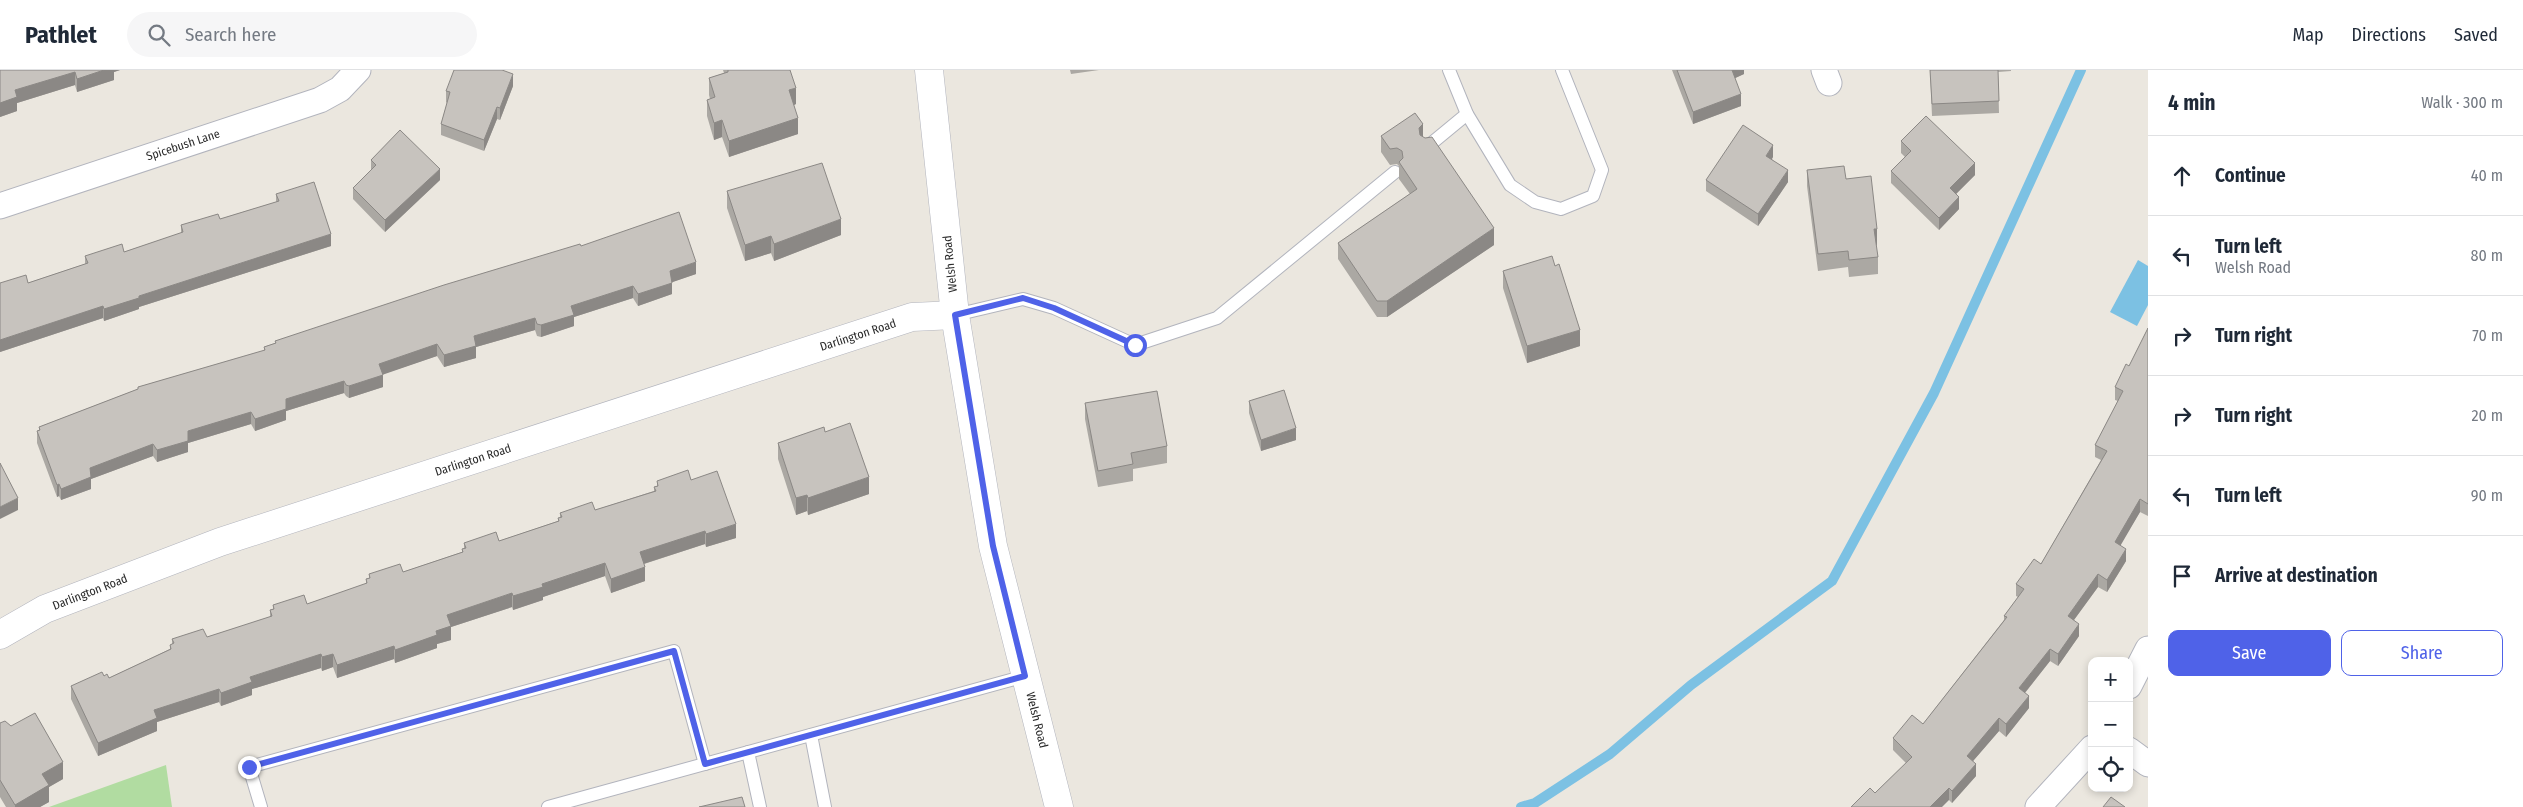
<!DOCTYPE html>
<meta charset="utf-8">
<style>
body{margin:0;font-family:"Fira Sans Condensed",sans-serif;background:#f6f6f7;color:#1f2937}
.controls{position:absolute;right:15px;bottom:15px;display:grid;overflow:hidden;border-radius:10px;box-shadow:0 2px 8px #0003}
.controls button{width:45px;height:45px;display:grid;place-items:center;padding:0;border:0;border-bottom:1px solid #e0e1e3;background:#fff;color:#1f2937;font:25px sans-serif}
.stop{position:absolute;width:15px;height:15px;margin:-11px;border:4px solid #4f62e8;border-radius:50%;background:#fff}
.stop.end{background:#4f62e8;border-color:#fff;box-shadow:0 1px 5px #0008}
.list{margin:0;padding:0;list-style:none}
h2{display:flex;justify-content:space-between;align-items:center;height:65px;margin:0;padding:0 20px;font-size:21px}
h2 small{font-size:16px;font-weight:400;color:#747a83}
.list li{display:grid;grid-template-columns:32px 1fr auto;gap:15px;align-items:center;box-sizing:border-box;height:80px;padding:0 20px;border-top:1px solid #e0e1e3}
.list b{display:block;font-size:19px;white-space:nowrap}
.list p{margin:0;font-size:16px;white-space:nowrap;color:#747a83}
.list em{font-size:16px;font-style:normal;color:#747a83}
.actions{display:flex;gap:10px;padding:15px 20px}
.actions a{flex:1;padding:11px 0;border:1px solid #4f62e8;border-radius:10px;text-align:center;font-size:18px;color:#4f62e8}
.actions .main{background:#4f62e8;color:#fff}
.icon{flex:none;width:28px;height:28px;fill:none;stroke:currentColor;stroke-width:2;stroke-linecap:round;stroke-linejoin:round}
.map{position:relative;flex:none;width:2148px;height:737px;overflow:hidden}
header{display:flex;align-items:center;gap:30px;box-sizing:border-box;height:70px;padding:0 25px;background:#fff;border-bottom:1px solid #e0e1e3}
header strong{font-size:24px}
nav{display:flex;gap:28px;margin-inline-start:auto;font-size:18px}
.search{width:350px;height:45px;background:#f6f6f7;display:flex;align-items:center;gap:12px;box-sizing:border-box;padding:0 18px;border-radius:28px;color:#747a83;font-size:19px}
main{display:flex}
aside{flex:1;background:#fff}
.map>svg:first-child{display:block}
</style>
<header>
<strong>Pathlet</strong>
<div class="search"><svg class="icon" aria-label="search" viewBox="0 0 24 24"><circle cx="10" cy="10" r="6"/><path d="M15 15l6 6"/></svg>Search here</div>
<nav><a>Map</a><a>Directions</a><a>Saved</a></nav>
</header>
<main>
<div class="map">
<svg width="2148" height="737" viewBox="0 0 2148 737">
<rect width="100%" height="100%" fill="#ebe7df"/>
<path fill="#b1dca1" d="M 166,695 L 172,737 L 49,737 Z"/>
<path fill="#7cc1e3" d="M 2138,190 L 2148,196 L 2148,235 L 2137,256 L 2110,242 Z"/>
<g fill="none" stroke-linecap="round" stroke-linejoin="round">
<path stroke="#7cc1e3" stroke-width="10" d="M 1521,737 L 1535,733 L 1610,684 L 1691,615 L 1832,511 L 1934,323 L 2081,0"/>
<defs>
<g id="lane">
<path d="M 1449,0 L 1467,44 L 1510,115 L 1535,132 L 1561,139 L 1593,126 L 1602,100 L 1562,0"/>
<path d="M 1427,77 L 1467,44"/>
<path d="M 955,245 L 1023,229 L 1054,238 L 1135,275 L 1217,248 L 1395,102"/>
<path d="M 811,665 L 825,737"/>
<path d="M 748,682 L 760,737"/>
<path d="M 261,737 L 249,697 L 674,581 L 705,694"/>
<path d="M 548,737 L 1025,606"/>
</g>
<g id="street">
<path d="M 1824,0 L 1829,13"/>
<path d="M 0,136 L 320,30 L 340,19 L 358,0"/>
<path d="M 2129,616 L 2148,579"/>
<path d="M 2129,680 L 2148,694"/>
<path d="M 2038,737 L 2092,678"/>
</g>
<g id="secondary">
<path d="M 929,0 L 955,245 L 993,476 L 1059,737"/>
<path d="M 0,565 L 45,539 L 220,472 L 912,247 L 955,245"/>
</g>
</defs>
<use href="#lane" stroke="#b2b4bd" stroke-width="14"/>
<use href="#street" stroke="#b2b4bd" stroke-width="27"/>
<use href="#secondary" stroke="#b2b4bd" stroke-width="29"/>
<use href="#lane" stroke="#fff" stroke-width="12"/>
<use href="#street" stroke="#fff" stroke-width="25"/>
<use href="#secondary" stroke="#fff" stroke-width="28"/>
</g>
<g fill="#aba8a3">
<path d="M 0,0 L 120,0 L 114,2 L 114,10 L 77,22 L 75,15 L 17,33 L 17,41 L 0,47 Z"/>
<path d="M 723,0 L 790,0 L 796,34 L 794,35 L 798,64 L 729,87 L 722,67 L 714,70 L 707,46 L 707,30 L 710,29 L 709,25 L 709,8 L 724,3 Z"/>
<path d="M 1070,0 L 1099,0 L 1071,4 Z"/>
<path d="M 1672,0 L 1744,0 L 1744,4 L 1735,8 L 1741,36 L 1693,54 Z"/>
<path d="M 1930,0 L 2011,0 L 2011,1 L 1998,2 L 1999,43 L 1932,46 Z"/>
<path d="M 513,16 L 500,50 L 497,49 L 484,81 L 441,65 L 441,54 L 447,33 L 446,32 L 446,21 Z"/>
<path d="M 1381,66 L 1423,67 L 1494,175 L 1387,247 L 1377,247 L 1338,189 L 1338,173 L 1410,124 L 1399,109 L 1399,96 L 1397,94 L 1390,95 L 1381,82 Z"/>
<path d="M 1901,71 L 1975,105 L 1956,124 L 1959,139 L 1939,160 L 1891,113 L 1891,101 L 1905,87 L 1901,83 Z"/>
<path d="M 1773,87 L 1772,89 L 1788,112 L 1758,156 L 1706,121 L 1706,110 Z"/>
<path d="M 371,90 L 440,110 L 385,162 L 353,129 L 353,118 L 371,100 Z"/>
<path d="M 1807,100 L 1846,109 L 1877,175 L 1876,176 L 1878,187 L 1878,204 L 1849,207 L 1848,197 L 1818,201 L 1807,116 Z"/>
<path d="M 727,121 L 841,165 L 774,191 L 771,183 L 745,191 L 727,138 Z"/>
<path d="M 276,124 L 331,176 L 139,237 L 139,239 L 104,251 L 103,248 L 0,282 L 0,213 L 28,213 L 85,194 L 85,186 L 124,182 L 181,163 L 181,155 L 220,149 L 276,132 Z"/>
<path d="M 581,176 L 696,204 L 672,212 L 672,224 L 638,236 L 633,228 L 574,247 L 574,256 L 541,267 L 537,266 L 535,260 L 476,277 L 476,288 L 444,297 L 437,286 L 383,304 L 383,317 L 349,328 L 346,326 L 344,323 L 286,341 L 286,350 L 255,361 L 251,354 L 188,373 L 188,382 L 157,392 L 153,386 L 91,409 L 91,419 L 61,430 L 59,426 L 57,427 L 37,373 L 37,361 L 39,360 L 39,357 L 138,319 L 138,317 L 264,281 L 264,277 L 275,273 L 275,271 Z"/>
<path d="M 1503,201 L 1580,276 L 1527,293 L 1503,218 Z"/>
<path d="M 2148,258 L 2148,446 L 2140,442 L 2120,475 L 2126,491 L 2107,522 L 2098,517 L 2074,550 L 2079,566 L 2058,596 L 2050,591 L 2025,623 L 2029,638 L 2006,667 L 1999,661 L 1973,691 L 1976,706 L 1952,733 L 1949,730 L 1875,723 L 1906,693 L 1893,680 L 1893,668 L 1923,654 L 2004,550 L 2004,546 L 2018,527 L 2016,526 L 2016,514 L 2041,494 L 2101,390 L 2095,387 L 2095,375 L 2118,331 L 2115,330 L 2115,317 L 2129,296 Z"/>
<path d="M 1249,331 L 1296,370 L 1261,381 L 1249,343 Z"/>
<path d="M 1085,333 L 1167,376 L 1167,393 L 1133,399 L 1133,411 L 1098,417 L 1085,349 Z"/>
<path d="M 825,362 L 869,424 L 808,445 L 807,441 L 796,445 L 778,389 L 778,373 Z"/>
<path d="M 691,410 L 736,468 L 706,477 L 705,474 L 644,494 L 645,511 L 611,523 L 605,506 L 543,527 L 543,530 L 513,540 L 512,537 L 451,557 L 451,570 L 437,574 L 437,578 L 395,593 L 394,589 L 337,608 L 333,597 L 322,601 L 321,598 L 252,619 L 252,625 L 221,636 L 219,632 L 157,652 L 157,661 L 98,686 L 71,629 L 71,616 L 104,606 L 109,608 L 170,579 L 170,575 L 172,574 L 172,569 L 207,567 L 270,547 L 270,540 L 273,539 L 273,535 L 307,534 L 366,514 L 366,509 L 369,508 L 369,504 L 403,502 L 462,482 L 462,479 L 464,478 L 464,473 L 499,471 L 558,451 L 558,448 L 560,448 L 560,443 L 595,440 L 654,421 L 654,417 L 657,416 L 657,411 Z"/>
<path d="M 0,653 L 63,709 L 49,717 L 49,732 L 40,737 L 6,737 L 0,727 Z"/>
</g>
<g fill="#8b8885">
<path d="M 104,0 L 120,0 L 114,2 L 114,10 L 77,22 L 77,9 Z"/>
<path d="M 1731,0 L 1744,0 L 1744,4 L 1731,10 Z"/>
<path d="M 75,2 L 75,15 L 17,33 L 17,41 L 0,47 L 0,33 L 15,20 Z"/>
<path d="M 513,4 L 513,16 L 500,50 L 500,38 Z"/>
<path d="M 796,18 L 796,34 L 789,37 L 789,20 Z"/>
<path d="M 1741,24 L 1741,36 L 1693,54 L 1693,42 Z"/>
<path d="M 497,37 L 497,49 L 484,81 L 484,70 Z"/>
<path d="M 798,48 L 798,64 L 729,87 L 729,71 Z"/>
<path d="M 722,50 L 722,67 L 714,70 L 714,53 Z"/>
<path d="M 1423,54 L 1423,70 L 1419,75 L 1419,58 Z"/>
<path d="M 1773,75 L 1773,87 L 1766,98 L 1766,86 Z"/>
<path d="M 1975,93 L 1975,105 L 1950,130 L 1950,118 Z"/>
<path d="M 440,99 L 440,110 L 385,162 L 385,150 Z"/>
<path d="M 1788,100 L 1788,112 L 1758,156 L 1758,144 Z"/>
<path d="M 1959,127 L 1959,139 L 1939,160 L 1939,148 Z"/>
<path d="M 841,149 L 841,165 L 774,191 L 774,174 Z"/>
<path d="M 1494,158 L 1494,175 L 1387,247 L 1387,231 Z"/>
<path d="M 1874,159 L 1877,159 L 1877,175 L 1874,176 Z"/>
<path d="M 331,164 L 331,176 L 139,237 L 139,239 L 104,251 L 104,239 L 139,226 Z"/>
<path d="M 771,166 L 771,183 L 745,191 L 745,175 Z"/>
<path d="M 696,192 L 696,204 L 670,213 L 670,201 Z"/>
<path d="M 672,213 L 672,224 L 638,236 L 638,224 Z"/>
<path d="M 633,216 L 633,228 L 574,247 L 574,256 L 541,267 L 541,255 L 571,236 Z"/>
<path d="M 103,236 L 103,248 L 0,282 L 0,270 Z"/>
<path d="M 535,248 L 535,260 L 476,277 L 476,288 L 444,297 L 444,285 L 474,266 Z"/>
<path d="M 1580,260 L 1580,276 L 1527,293 L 1527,276 Z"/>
<path d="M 437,274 L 437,286 L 379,306 L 379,294 Z"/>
<path d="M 383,305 L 383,317 L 349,328 L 349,316 Z"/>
<path d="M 344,311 L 344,323 L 286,341 L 286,350 L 255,361 L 255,349 L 286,329 Z"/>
<path d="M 251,342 L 251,354 L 188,373 L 188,361 Z"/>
<path d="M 1296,358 L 1296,370 L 1261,381 L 1261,370 Z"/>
<path d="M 188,371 L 188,382 L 157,392 L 157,380 Z"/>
<path d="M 153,374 L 153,386 L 91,409 L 91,419 L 61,430 L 61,419 L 90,398 Z"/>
<path d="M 869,407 L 869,424 L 808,445 L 808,428 Z"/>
<path d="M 59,414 L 59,426 L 57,427 L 57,415 Z"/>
<path d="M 807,425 L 807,441 L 796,445 L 796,428 Z"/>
<path d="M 18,428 L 18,440 L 0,449 L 0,437 Z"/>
<path d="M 2140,429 L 2140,442 L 2115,485 L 2115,472 Z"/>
<path d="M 736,454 L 736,468 L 706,477 L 706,464 Z"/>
<path d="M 705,461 L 705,474 L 640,495 L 640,482 Z"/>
<path d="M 2126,479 L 2126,491 L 2107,522 L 2107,510 Z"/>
<path d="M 605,493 L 605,506 L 543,527 L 543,530 L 513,540 L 513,526 L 542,514 Z"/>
<path d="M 645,497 L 645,511 L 611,523 L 611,509 Z"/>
<path d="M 2098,504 L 2098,517 L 2068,558 L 2068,546 Z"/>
<path d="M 512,523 L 512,537 L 451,557 L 451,570 L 437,574 L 437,578 L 395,593 L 395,580 L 436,561 L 447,545 Z"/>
<path d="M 2079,554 L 2079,566 L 2058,596 L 2058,584 Z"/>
<path d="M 394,576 L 394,589 L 337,608 L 337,595 Z"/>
<path d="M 2050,579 L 2050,591 L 2019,630 L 2019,618 Z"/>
<path d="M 321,584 L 321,598 L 252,619 L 252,625 L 221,636 L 221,623 L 250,607 Z"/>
<path d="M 333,584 L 333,597 L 322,601 L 322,587 Z"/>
<path d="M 219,619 L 219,632 L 157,652 L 157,661 L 98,686 L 98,673 L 154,640 Z"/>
<path d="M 2029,626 L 2029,638 L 2006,667 L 2006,654 Z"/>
<path d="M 1999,648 L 1999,661 L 1967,698 L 1967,686 Z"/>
<path d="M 63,692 L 63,709 L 49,717 L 49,732 L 40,737 L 15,737 L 15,735 L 42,704 Z"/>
<path d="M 1976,694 L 1976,706 L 1952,733 L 1952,721 Z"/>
<path d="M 1949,718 L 1949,730 L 1942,737 L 1930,737 Z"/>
</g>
<g fill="#c7c3be" stroke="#8b8885">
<path d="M 0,0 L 104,0 L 77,9 L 75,2 L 15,20 L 17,27 L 0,33 Z"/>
<path d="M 454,0 L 502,0 L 513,4 L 500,38 L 497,37 L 484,70 L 441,54 L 450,22 L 446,21 Z"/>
<path d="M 728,0 L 790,0 L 796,18 L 789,20 L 798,48 L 729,71 L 722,50 L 714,53 L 707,30 L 715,27 L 709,8 L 728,2 Z"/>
<path d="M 1677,0 L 1732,0 L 1741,24 L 1693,42 Z"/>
<path d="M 1930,0 L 1998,0 L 1999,31 L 1932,34 Z"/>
<path d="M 1415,43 L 1423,54 L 1419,58 L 1420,65 L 1425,68 L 1432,67 L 1494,158 L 1387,231 L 1377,231 L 1338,173 L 1417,119 L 1399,92 L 1403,88 L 1402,81 L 1397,78 L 1390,79 L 1381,66 Z"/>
<path d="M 1926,46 L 1975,93 L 1950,118 L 1959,127 L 1939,148 L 1891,101 L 1911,81 L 1901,71 Z"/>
<path d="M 1743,55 L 1773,75 L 1766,86 L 1788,100 L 1758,144 L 1706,110 Z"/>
<path d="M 400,60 L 440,99 L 385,150 L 353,118 L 376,95 L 371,90 Z"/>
<path d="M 822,93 L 841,149 L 774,174 L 771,166 L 745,175 L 727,121 Z"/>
<path d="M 1844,96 L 1846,109 L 1871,106 L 1877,159 L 1874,159 L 1878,187 L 1849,190 L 1848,181 L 1818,184 L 1807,100 Z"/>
<path d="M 314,112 L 331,164 L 139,226 L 139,228 L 104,239 L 103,236 L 0,270 L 0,213 L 26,205 L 28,213 L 88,193 L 85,186 L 122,174 L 124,182 L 183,162 L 181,155 L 218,144 L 220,149 L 279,131 L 276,124 Z"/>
<path d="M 679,142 L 696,192 L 670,201 L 672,213 L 638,224 L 633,216 L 571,236 L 574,245 L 541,255 L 537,254 L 535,248 L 474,266 L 476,276 L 444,285 L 437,274 L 379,294 L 383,305 L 349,316 L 346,315 L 344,311 L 286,329 L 286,339 L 255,349 L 251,342 L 188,361 L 188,371 L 157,380 L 153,374 L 90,398 L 91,407 L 61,419 L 59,414 L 57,415 L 37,361 L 40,360 L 39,357 L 138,319 L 138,317 L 265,280 L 264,277 L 276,273 L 275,271 L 444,215 L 580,174 L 581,176 Z"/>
<path d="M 1552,186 L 1555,196 L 1559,194 L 1580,260 L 1527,276 L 1503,201 Z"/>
<path d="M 2148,258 L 2148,434 L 2140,429 L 2115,472 L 2126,479 L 2107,510 L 2098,504 L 2068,546 L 2079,554 L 2058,584 L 2050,579 L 2019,618 L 2029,626 L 2006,654 L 1999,648 L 1967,686 L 1976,694 L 1952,721 L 1949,718 L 1930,737 L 1851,737 L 1870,718 L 1875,723 L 1912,687 L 1893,668 L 1912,645 L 1923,654 L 2007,547 L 2004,546 L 2024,519 L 2016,514 L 2034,489 L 2041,494 L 2107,381 L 2095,375 L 2123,321 L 2115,317 L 2126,294 L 2129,296 Z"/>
<path d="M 1284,320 L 1296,358 L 1261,370 L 1249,331 Z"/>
<path d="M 1157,321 L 1167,376 L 1131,383 L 1133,394 L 1098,401 L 1085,333 Z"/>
<path d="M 850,353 L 869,407 L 808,428 L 807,425 L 796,428 L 778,373 L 824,357 L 825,362 Z"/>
<path d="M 0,393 L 18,428 L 0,437 Z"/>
<path d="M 688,400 L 691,410 L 717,401 L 736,454 L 706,464 L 705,461 L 640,482 L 645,497 L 611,509 L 605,493 L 542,514 L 543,517 L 513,526 L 512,523 L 447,545 L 451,556 L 436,561 L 437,565 L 395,580 L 394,576 L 337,595 L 333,584 L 322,587 L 321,584 L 250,607 L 252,612 L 221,623 L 219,619 L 154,640 L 157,648 L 98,673 L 71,616 L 102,602 L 104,606 L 107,604 L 109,608 L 171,579 L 170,575 L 174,573 L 172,569 L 203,559 L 207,567 L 272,546 L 270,540 L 274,539 L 273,535 L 304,525 L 307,534 L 367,513 L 366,509 L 370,508 L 369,504 L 400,494 L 403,502 L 463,482 L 462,479 L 466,478 L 464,473 L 496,462 L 499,471 L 559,451 L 558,448 L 562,447 L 560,443 L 592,432 L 595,440 L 656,421 L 654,417 L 658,416 L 657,411 Z"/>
<path d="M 35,643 L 63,692 L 42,704 L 49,715 L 15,735 L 0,710 L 0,653 L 5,651 L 11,656 Z"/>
<path d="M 742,727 L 745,737 L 699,737 Z"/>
<path d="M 2111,727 L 2125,737 L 2103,737 Z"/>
</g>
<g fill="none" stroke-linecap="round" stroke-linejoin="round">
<path stroke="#4f62e8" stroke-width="6" d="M 249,697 L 674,581 L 705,694 L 1025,606 L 993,476 L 955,245 L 1023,228 L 1054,238 L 1135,275"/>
</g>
<g text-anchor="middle" stroke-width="4.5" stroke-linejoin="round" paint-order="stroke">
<g font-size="12" fill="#2b2b2b" stroke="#fff">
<text transform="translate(183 75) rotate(-18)" y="4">Spicebush Lane</text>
<text transform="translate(950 194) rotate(-96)" y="4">Welsh Road</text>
<text transform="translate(858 265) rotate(-18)" y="4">Darlington Road</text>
<text transform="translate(473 390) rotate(-18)" y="4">Darlington Road</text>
<text transform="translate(90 522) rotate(-21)" y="4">Darlington Road</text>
<text transform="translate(1037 650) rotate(76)" y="4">Welsh Road</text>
</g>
</g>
</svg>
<div class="controls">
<button>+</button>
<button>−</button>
<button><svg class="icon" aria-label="locate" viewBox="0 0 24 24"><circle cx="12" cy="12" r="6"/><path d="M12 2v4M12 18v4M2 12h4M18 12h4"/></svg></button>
</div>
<div class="stop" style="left:1135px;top:275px"></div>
<div class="stop end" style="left:249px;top:697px"></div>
</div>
<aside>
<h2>4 min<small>Walk · 300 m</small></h2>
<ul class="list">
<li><svg class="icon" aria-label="ahead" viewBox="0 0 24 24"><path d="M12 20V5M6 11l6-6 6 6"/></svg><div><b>Continue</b></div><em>40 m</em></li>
<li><svg class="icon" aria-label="left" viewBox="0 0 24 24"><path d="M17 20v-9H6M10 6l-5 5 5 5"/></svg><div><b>Turn left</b><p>Welsh Road</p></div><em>80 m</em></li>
<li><svg class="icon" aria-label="right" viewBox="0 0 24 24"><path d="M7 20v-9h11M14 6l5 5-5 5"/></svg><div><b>Turn right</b></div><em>70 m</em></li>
<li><svg class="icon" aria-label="right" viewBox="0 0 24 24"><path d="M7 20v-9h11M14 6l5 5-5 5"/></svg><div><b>Turn right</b></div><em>20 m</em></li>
<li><svg class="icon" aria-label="left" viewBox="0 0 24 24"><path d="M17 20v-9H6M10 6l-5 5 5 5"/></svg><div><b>Turn left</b></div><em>90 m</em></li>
<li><svg class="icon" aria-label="arrive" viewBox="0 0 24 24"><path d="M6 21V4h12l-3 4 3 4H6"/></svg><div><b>Arrive at destination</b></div></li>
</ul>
<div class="actions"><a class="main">Save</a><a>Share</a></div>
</aside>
</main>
